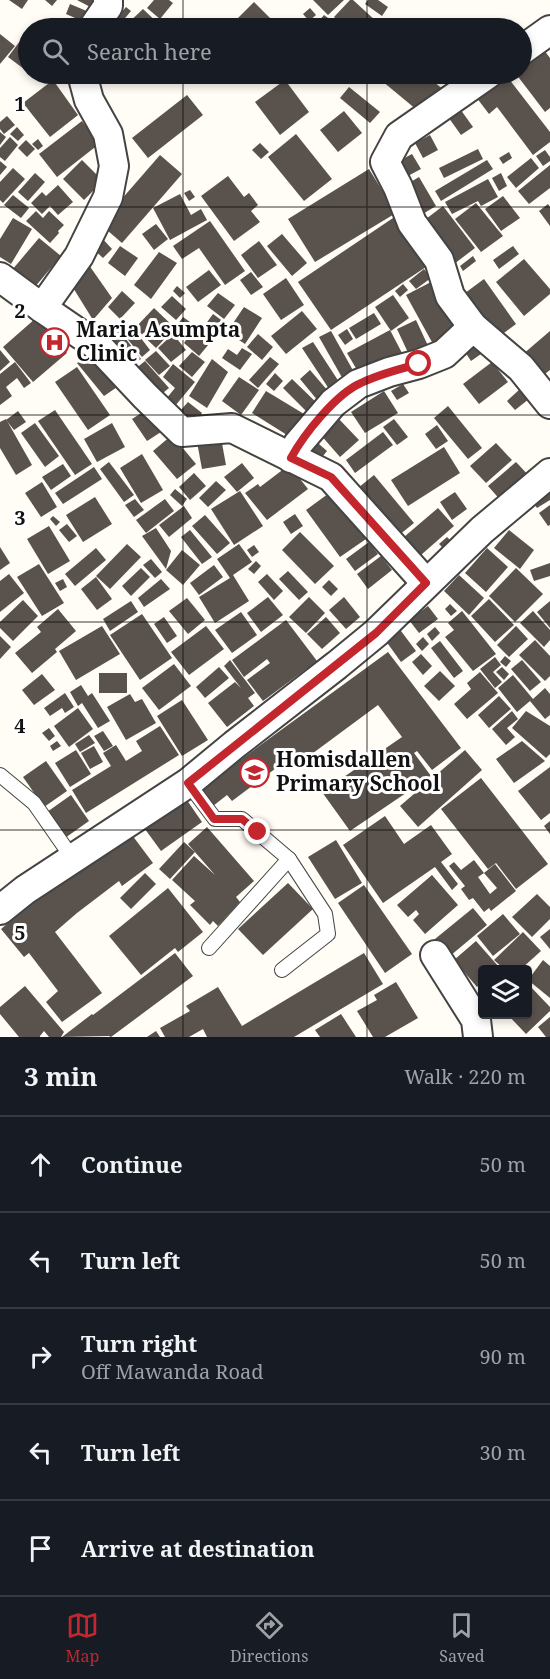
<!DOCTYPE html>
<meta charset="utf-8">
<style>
body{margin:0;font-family:"Noto Serif",serif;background:#20242c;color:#f1f3f6}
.controls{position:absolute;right:18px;bottom:18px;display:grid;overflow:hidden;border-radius:6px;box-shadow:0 3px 9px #0003}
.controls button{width:54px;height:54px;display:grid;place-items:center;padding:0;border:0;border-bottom:2px solid #363941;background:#171b24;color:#f1f3f6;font:30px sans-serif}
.stop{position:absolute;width:18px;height:18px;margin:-14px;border:4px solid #c4262e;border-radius:50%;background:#fff}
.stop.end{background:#c4262e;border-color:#fff;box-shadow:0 2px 6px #0008}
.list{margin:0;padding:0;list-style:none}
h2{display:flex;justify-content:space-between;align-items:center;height:78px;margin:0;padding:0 24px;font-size:26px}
h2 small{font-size:20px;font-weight:400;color:#9ea1a6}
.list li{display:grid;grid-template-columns:39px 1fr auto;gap:18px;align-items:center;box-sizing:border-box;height:96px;padding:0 24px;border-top:2px solid #363941}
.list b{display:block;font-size:22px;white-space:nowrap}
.list p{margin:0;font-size:20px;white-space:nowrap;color:#9ea1a6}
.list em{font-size:20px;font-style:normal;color:#9ea1a6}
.icon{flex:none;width:33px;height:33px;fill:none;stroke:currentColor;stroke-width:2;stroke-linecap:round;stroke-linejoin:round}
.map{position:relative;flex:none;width:550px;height:1037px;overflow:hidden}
.search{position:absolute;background:#171b24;box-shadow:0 3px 9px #0003;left:18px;right:18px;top:18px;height:66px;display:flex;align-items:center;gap:15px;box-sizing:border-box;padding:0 21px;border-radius:33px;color:#9ea1a6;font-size:22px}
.sheet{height:558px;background:#171b24}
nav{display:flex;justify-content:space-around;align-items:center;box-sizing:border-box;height:84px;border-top:2px solid #363941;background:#171b24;font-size:16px;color:#9ea1a6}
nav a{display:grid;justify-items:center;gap:3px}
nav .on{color:#c4262e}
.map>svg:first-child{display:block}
</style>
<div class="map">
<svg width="550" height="1037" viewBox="0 0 550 1037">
<rect width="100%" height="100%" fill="#fffdf5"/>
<g fill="#5a524d">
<path d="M 9,0 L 28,0 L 22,9 Z"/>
<path d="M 45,0 L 57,0 L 52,6 Z"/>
<path d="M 77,0 L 98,0 L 94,9 Z"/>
<path d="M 154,0 L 169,0 L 173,3 L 160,19 L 147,8 Z"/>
<path d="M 313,0 L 344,0 L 328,15 Z"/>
<path d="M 350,0 L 353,0 L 376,21 L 369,28 L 348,28 L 334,17 Z"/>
<path d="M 368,0 L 378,0 L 388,7 L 382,16 L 365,4 Z"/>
<path d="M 254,2 L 280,28 L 228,28 Z"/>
<path d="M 70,4 L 89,12 L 84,22 L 66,14 Z"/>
<path d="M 126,7 L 131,11 L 121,23 L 116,19 Z"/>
<path d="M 310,8 L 316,15 L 309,21 L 303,14 Z"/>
<path d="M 143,9 L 163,28 L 123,28 Z"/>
<path d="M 324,15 L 341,28 L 313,28 Z"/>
<path d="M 26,33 L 28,36 L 28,72 L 8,57 Z"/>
<path d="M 0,34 L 15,46 L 0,64 Z"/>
<path d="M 541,46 L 550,58 L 550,108 L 545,112 L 516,74 L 522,74 L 522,61 Z"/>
<path d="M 378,74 L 424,74 L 444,90 L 423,115 L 376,76 Z"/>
<path d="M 499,74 L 505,74 L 550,132 L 550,142 L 533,155 L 497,107 L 489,114 L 473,93 Z"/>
<path d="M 53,80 L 78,115 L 50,137 L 23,103 Z"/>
<path d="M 285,80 L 309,112 L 280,135 L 255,102 Z"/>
<path d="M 349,87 L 380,112 L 370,123 L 340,98 Z"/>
<path d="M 187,95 L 203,115 L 148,158 L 132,138 Z"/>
<path d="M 458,106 L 473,127 L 461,135 L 446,114 Z"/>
<path d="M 344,111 L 362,133 L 338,152 L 320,130 Z"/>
<path d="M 7,116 L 15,125 L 4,134 L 0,129 L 0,122 Z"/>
<path d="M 82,121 L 99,144 L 57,177 L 39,154 Z"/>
<path d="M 17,127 L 24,135 L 18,141 L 10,134 Z"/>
<path d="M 0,132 L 6,137 L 0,145 Z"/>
<path d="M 296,134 L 332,179 L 304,201 L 268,157 Z"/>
<path d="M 430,135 L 438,150 L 423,158 L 415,143 Z"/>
<path d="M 10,137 L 18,145 L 5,161 L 0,157 L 0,148 Z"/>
<path d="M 38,139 L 43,146 L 38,150 L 32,144 Z"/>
<path d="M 26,140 L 35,149 L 27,157 L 18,148 Z"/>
<path d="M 260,143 L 269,152 L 261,159 L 252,150 Z"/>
<path d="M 478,149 L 483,159 L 444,178 L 439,168 Z"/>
<path d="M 545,150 L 550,157 L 550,161 L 543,166 L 536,156 Z"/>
<path d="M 509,152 L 512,158 L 503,164 L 499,158 Z"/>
<path d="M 412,154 L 421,169 L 406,177 L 397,162 Z"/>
<path d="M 160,155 L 182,174 L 122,243 L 100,224 Z"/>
<path d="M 531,158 L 539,168 L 516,188 L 507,177 Z"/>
<path d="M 82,160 L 103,181 L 84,200 L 63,179 Z"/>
<path d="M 487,160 L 493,169 L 441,201 L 435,191 Z"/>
<path d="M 0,161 L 7,167 L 0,175 Z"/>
<path d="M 550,165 L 550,188 L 529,204 L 518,191 Z"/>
<path d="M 13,168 L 25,179 L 3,203 L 0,200 L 0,182 Z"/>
<path d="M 369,169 L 396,213 L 315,262 L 288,219 Z"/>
<path d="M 35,173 L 45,182 L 28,201 L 18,192 Z"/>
<path d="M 501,173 L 507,186 L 499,191 L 492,178 Z"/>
<path d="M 228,176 L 244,197 L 249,193 L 258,205 L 251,211 L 260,222 L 234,241 L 201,196 Z"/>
<path d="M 419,177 L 436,206 L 421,215 L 404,186 Z"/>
<path d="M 488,179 L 498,197 L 481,206 L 478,201 L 452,214 L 445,202 Z"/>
<path d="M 58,185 L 73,202 L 58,215 L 50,206 L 42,214 L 31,203 L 42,192 L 46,196 Z"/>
<path d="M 190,190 L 195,197 L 189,201 L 184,193 Z"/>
<path d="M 180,194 L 191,215 L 201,209 L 207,220 L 170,240 L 153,208 Z"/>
<path d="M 13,195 L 29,208 L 21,218 L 4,205 Z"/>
<path d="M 503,196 L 520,218 L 501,231 L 485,209 Z"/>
<path d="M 476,203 L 503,236 L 481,252 L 455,219 Z"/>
<path d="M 548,204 L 550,207 L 550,226 L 539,211 Z"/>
<path d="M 443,206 L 475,248 L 454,264 L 422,222 Z"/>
<path d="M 36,211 L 43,218 L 49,211 L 64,225 L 58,231 L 59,233 L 50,243 L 26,221 Z"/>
<path d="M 396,216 L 429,265 L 331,330 L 298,282 Z"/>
<path d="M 13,218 L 32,229 L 11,264 L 0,257 L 0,239 Z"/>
<path d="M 210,221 L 245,271 L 225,285 L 199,248 L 182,259 L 173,246 Z"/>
<path d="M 156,224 L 168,239 L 154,250 L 142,234 Z"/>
<path d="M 282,234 L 307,263 L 292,276 L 267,246 Z"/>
<path d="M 101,237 L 112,249 L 103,258 L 91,247 Z"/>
<path d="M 39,238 L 61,256 L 34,288 L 12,270 Z"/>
<path d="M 259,241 L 277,265 L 258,278 L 241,255 Z"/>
<path d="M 120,246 L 138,258 L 125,276 L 108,263 Z"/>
<path d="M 513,246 L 519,254 L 499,269 L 493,260 Z"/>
<path d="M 159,252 L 177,263 L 151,299 L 134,285 Z"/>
<path d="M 473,256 L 476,261 L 463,271 L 460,266 Z"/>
<path d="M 84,258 L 112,298 L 93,320 L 67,278 Z"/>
<path d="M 524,259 L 550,289 L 550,294 L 524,316 L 496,282 Z"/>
<path d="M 424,269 L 431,278 L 416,289 L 409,281 Z"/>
<path d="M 209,270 L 221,285 L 198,302 L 186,287 Z"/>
<path d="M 251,272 L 263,287 L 251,295 L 240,280 Z"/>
<path d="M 286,278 L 304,305 L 281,320 L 263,294 Z"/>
<path d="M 484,279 L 516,324 L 493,341 L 461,296 Z"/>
<path d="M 433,281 L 459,330 L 433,344 L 406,295 Z"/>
<path d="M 403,284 L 408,290 L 400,297 L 395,291 Z"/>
<path d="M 177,286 L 185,293 L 180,298 L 173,291 Z"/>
<path d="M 122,291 L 135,303 L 120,319 L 108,307 Z"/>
<path d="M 218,293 L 235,305 L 224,319 L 207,306 Z"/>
<path d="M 393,295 L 409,318 L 391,331 L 375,307 Z"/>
<path d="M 172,296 L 186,309 L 176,320 L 161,307 Z"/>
<path d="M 244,307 L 262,318 L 245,344 L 227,332 Z"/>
<path d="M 154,308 L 175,328 L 156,348 L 135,328 Z"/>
<path d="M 302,311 L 317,329 L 286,354 L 271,336 Z"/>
<path d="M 374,313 L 381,324 L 356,339 L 349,328 Z"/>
<path d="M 213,314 L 228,325 L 220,336 L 205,325 Z"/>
<path d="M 183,317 L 190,322 L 184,329 L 178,324 Z"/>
<path d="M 36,318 L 67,353 L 33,382 L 3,347 Z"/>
<path d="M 416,320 L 430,350 L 411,359 L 397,329 Z"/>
<path d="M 196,325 L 214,338 L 199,356 L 184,343 Z"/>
<path d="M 134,329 L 150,350 L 142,357 L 125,336 Z"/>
<path d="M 347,329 L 353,339 L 345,345 L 338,335 Z"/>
<path d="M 390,330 L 402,353 L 360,375 L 347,353 Z"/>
<path d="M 120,331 L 141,359 L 132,365 L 111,337 Z"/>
<path d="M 331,331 L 355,374 L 344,381 L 319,337 Z"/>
<path d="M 550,331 L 550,370 L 541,377 L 522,355 Z"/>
<path d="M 173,334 L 186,350 L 171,362 L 158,348 Z"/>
<path d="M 258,334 L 273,347 L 262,360 L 247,347 Z"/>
<path d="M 473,340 L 481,354 L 471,361 L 461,346 Z"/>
<path d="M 313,342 L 341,385 L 331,392 L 302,348 Z"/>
<path d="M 242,348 L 252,354 L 240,370 L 222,358 L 228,349 L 237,355 Z"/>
<path d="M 0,350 L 10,362 L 0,371 Z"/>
<path d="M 156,351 L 170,366 L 159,375 L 145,360 Z"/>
<path d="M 192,352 L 205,362 L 192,377 L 179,366 Z"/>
<path d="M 86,357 L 93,364 L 103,358 L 123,383 L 104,396 L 77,363 Z"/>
<path d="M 270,357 L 279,364 L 258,388 L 249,380 Z"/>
<path d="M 212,359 L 228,372 L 207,408 L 189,396 Z"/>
<path d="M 145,361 L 169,388 L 158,397 L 134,370 Z"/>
<path d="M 15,362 L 31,383 L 24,388 L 17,378 L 6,387 L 12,396 L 0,405 L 0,374 Z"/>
<path d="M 492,362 L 508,382 L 479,404 L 463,384 Z"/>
<path d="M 173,364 L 195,382 L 175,406 L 166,399 L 175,388 L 163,377 Z"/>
<path d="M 77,367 L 110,415 L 88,430 L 55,382 Z"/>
<path d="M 310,370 L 334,398 L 323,407 L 300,379 Z"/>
<path d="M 275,373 L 283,381 L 274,391 L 266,384 Z"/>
<path d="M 239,377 L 259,390 L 241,415 L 222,401 Z"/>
<path d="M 292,379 L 321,407 L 312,417 L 283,388 Z"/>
<path d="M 403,384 L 409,393 L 397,400 L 391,391 Z"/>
<path d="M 520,389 L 529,399 L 515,410 L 507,401 Z"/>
<path d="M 266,391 L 309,417 L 295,440 L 252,413 Z"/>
<path d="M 384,391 L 398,413 L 365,433 L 351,412 Z"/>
<path d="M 188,402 L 202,413 L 195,423 L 180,411 Z"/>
<path d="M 448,406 L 482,448 L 468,459 L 434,418 Z"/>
<path d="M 55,410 L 92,464 L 75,475 L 38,421 Z"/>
<path d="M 146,410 L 161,432 L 147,441 L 132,419 Z"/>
<path d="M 18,411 L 26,422 L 14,430 L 6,420 Z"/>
<path d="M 337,417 L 359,440 L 340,457 L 319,433 Z"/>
<path d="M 6,419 L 32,465 L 16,475 L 0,448 L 0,422 Z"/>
<path d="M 394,419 L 408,437 L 397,445 L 383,427 Z"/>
<path d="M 35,423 L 59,456 L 45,467 L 21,433 Z"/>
<path d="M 112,423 L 125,447 L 97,462 L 84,439 Z"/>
<path d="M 437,425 L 448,441 L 436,449 L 425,434 Z"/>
<path d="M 383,432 L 393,445 L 355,473 L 346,460 Z"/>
<path d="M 172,435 L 196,464 L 177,479 L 153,451 Z"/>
<path d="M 221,438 L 226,465 L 202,469 L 197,442 Z"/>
<path d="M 312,438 L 327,451 L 319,461 L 304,447 Z"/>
<path d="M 496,443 L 512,460 L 486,483 L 470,466 Z"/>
<path d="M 444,447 L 460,473 L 408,506 L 391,480 Z"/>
<path d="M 142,454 L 163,490 L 141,503 L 120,468 Z"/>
<path d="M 109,462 L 134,495 L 124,502 L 100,469 Z"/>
<path d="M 516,462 L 531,478 L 503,503 L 488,486 Z"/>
<path d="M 242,463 L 254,478 L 237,492 L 224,477 Z"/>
<path d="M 63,464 L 71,476 L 51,490 L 42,477 Z"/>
<path d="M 289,465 L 308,489 L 267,520 L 245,493 L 258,484 L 260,487 Z"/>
<path d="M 94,467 L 102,479 L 63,504 L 55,493 Z"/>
<path d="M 194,473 L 206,486 L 190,500 L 179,487 Z"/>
<path d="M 374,475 L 414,523 L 393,540 L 353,492 Z"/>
<path d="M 216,481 L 226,490 L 208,507 L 199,498 Z"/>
<path d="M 42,482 L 57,507 L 41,517 L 25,493 Z"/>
<path d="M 175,489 L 187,499 L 182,506 L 170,495 Z"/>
<path d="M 240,491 L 263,526 L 234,545 L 211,509 Z"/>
<path d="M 332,491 L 366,539 L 340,557 L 306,510 Z"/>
<path d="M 550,491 L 550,500 L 537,508 L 533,502 Z"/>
<path d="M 455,492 L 467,509 L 452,520 L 440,502 Z"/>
<path d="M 95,497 L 112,524 L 83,542 L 66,515 Z"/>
<path d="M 135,499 L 144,510 L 134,517 L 125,505 Z"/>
<path d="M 165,499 L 174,511 L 146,533 L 136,520 Z"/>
<path d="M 550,505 L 550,525 L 548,526 L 539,513 Z"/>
<path d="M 184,506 L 192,518 L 169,537 L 159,525 Z"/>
<path d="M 438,508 L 454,526 L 421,555 L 404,537 Z"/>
<path d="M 295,514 L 303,526 L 291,534 L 283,522 Z"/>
<path d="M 205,515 L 230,543 L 217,554 L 192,526 Z"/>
<path d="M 53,516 L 60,522 L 56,526 L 50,519 Z"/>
<path d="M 67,524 L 77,536 L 69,542 L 59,530 Z"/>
<path d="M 49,526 L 70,561 L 48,574 L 27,539 Z"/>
<path d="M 156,528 L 171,551 L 166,569 L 142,536 Z"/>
<path d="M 190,530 L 212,557 L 202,564 L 181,537 Z"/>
<path d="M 509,530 L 534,550 L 520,569 L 494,548 Z"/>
<path d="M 300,532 L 334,566 L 315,584 L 282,550 Z"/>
<path d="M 447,537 L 454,544 L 446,551 L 439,544 Z"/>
<path d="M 369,542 L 378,554 L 355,571 L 346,559 Z"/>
<path d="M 127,544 L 141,557 L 110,589 L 96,576 Z"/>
<path d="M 239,544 L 252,562 L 233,575 L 249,601 L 215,623 L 199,597 L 230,578 L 217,559 Z"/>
<path d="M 254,545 L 259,552 L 252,557 L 247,550 Z"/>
<path d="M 0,547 L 10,563 L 0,570 Z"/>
<path d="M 96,548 L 106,560 L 75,586 L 65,574 Z"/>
<path d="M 487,548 L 508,567 L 486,592 L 465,573 Z"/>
<path d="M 182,550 L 200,565 L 183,585 L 166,570 Z"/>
<path d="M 381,556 L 392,570 L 368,589 L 357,574 Z"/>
<path d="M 151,559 L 162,572 L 155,578 L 143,565 Z"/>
<path d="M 256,561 L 261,566 L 254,574 L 248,569 Z"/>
<path d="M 550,563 L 550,576 L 534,581 L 530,570 Z"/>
<path d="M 39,564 L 64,603 L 42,616 L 17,577 Z"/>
<path d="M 214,565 L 223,577 L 199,595 L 190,583 Z"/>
<path d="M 141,568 L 150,577 L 131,596 L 122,586 Z"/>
<path d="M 516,568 L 543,594 L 515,622 L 489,596 Z"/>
<path d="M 288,571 L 308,592 L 299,600 L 279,579 Z"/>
<path d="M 9,574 L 24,593 L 0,612 L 0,581 Z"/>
<path d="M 267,574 L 283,591 L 274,600 L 258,582 Z"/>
<path d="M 459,575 L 484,598 L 469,615 L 444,591 Z"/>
<path d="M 96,577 L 112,599 L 97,610 L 81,589 Z"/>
<path d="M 63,579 L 67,587 L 60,591 L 55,583 Z"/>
<path d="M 161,579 L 170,589 L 144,607 L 138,598 Z"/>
<path d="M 329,580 L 338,589 L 331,596 L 322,587 Z"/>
<path d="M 268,597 L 283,615 L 261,632 L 247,613 Z"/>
<path d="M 309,597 L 325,613 L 306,633 L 289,617 Z"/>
<path d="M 344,597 L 360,617 L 346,629 L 329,610 Z"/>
<path d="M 187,598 L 205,620 L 188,634 L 169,611 Z"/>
<path d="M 489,599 L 514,625 L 495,642 L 471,616 Z"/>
<path d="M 23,600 L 38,616 L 13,641 L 0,628 L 0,622 Z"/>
<path d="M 131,601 L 138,612 L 110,631 L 103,619 Z"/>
<path d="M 550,601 L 550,628 L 537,612 Z"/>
<path d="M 450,604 L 457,611 L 451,616 L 445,609 Z"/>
<path d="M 428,606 L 438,619 L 419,633 L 409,620 Z"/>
<path d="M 58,609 L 76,631 L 55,649 L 57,652 L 32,673 L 15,653 L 41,632 L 37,627 Z"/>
<path d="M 462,611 L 496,654 L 473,671 L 445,637 L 454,630 L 448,623 Z"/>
<path d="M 533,611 L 550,630 L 550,640 L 544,647 L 520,623 Z"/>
<path d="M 241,612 L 257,635 L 232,653 L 215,630 Z"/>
<path d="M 142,614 L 172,658 L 140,680 L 110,635 Z"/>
<path d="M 164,617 L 177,636 L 167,643 L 154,624 Z"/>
<path d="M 326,617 L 340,633 L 322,649 L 307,634 Z"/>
<path d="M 286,620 L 317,661 L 263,701 L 247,680 L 270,663 L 267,659 L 244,677 L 232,660 Z"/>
<path d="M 102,626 L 120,654 L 76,680 L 59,651 Z"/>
<path d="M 206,626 L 224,649 L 189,675 L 171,652 Z"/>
<path d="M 516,626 L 528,639 L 509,657 L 497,645 Z"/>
<path d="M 398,627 L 416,651 L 401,662 L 383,637 Z"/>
<path d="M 435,627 L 440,633 L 432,641 L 427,634 Z"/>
<path d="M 0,636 L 11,647 L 0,659 Z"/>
<path d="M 423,637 L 429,644 L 422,651 L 416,644 Z"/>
<path d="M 535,640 L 550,656 L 550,676 L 545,681 L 519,655 Z"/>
<path d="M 440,641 L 463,671 L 454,678 L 431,648 Z"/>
<path d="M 388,652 L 461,748 L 432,770 L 417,751 L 414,753 L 431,776 L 350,831 L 322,792 L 402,737 L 378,705 L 301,762 L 295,754 L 232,801 L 227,795 L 213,806 L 199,790 Z"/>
<path d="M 421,654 L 432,666 L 423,675 L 412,662 Z"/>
<path d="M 505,656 L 511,661 L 506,667 L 500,662 Z"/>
<path d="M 495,657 L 501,665 L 493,672 L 502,682 L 495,688 L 480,669 Z"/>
<path d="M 230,660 L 255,693 L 248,698 L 254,706 L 227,727 L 208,703 L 235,682 L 241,688 L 224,666 Z"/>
<path d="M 522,660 L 541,682 L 530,691 L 511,669 Z"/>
<path d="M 174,664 L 191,686 L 159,710 L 142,688 Z"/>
<path d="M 219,667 L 229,678 L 205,698 L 196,687 Z"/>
<path d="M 502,667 L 509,674 L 504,680 L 496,672 Z"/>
<path d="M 440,671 L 455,686 L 439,701 L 424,686 Z"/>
<path d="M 480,672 L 498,693 L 467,719 L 454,704 L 471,689 L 467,683 Z"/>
<rect x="99" y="673" width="28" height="20"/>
<path d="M 42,674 L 55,690 L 34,705 L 22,690 Z"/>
<path d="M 513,675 L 533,699 L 545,688 L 550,694 L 550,715 L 545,719 L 530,701 L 517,712 L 498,688 Z"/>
<path d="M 81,685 L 88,696 L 92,693 L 110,721 L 98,728 L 82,703 L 78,706 L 70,692 Z"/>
<path d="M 65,693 L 74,707 L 65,713 L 62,708 L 50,716 L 44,708 Z"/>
<path d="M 130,694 L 135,702 L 142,699 L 156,723 L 126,740 L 107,707 Z"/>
<path d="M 499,696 L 511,709 L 489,728 L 478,715 Z"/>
<path d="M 182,700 L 208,740 L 182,756 L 157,716 Z"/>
<path d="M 78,708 L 93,729 L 69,747 L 54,726 Z"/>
<path d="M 512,711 L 518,719 L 507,728 L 515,737 L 506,745 L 492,729 Z"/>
<path d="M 526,711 L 550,726 L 550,754 L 546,758 L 512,728 Z"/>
<path d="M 160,726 L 179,755 L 86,813 L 72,790 L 111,766 L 103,753 L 116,745 L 126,761 L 142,751 L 136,741 Z"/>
<path d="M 49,728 L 55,736 L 49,741 L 42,733 Z"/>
<path d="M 103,731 L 113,746 L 104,751 L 94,736 Z"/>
<path d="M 89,735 L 95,743 L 80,752 L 75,744 Z"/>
<path d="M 57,741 L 61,746 L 53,751 L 50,746 Z"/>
<path d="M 522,741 L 545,761 L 514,783 L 496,759 Z"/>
<path d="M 94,746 L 103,762 L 90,769 L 81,753 Z"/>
<path d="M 76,750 L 91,774 L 70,787 L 55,763 Z"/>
<path d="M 465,750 L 482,770 L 418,827 L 400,806 Z"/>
<path d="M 46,761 L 67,791 L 44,807 L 23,777 Z"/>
<path d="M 550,767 L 550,813 L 541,820 L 518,791 Z"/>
<path d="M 481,778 L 548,864 L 516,889 L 496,863 L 488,869 L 441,809 Z"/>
<path d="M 71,795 L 89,821 L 65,838 L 47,812 Z"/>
<path d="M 184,796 L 202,822 L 161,851 L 142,825 Z"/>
<path d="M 385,816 L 404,844 L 431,825 L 452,854 L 441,862 L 458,884 L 452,890 L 435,867 L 383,903 L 343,845 Z"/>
<path d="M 550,821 L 550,834 L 544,826 Z"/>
<path d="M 207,827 L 254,881 L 236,897 L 240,902 L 218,926 L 213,921 L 210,925 L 190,905 L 195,901 L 172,880 L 194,856 L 215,875 L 188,844 Z"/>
<path d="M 129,831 L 153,863 L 122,886 L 119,881 L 77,913 L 55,932 L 102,993 L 62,1022 L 46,1002 L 58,991 L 29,953 L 24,957 L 1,929 L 55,884 Z"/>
<path d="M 336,840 L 362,883 L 335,899 L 308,857 Z"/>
<path d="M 184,842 L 195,852 L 170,879 L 159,869 Z"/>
<path d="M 474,860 L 484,873 L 478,877 L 490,894 L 497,888 L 484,873 L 495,864 L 516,891 L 491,911 L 489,908 L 484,912 L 473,898 L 469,900 L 461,889 L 465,886 L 449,866 L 454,862 L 461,870 Z"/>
<path d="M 145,873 L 156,884 L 131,909 L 120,898 Z"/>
<path d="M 432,875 L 458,905 L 425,934 L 413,920 L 419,914 L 416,910 L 408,917 L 397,905 Z"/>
<path d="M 288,883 L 313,909 L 263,955 L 238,929 Z"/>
<path d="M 364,885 L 412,954 L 385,973 L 338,903 Z"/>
<path d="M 168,888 L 203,932 L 178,952 L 175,948 L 141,975 L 109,936 Z"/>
<path d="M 537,894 L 550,907 L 550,919 L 532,937 L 512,917 Z"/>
<path d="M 473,908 L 487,925 L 450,956 L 435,939 Z"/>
<path d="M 503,914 L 520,934 L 493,956 L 477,936 Z"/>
<path d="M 550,929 L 550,949 L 540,937 Z"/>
<path d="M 523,932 L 541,951 L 521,969 L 504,969 L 494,960 Z"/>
<path d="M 476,941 L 499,967 L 497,969 L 483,969 L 482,982 L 477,987 L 454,960 Z"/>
<path d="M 175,953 L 193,976 L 111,1037 L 109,1036 L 62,1037 L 92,1014 L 93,1015 Z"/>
<path d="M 364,953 L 383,984 L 294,1037 L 207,1037 L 203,1029 L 189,1037 L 165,1037 L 160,1028 L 190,1011 L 186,1006 L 218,987 L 242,1026 Z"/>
<path d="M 543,960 L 550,966 L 550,998 L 528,980 Z"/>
<path d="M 396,982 L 418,1018 L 385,1037 L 373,1037 L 357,1011 L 377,1000 L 374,995 Z"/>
<path d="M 528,984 L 550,1007 L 550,1011 L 526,1034 L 507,1014 L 528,1014 Z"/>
<path d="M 25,986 L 64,1032 L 61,1037 L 49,1037 L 44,1031 L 40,1036 L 40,1037 L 19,1037 L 0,1014 L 0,1007 Z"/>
<path d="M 341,1014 L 356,1037 L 320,1037 L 315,1030 Z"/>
<path d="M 550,1017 L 550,1037 L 546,1037 L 538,1027 Z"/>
<path d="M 156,1031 L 160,1037 L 147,1037 Z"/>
</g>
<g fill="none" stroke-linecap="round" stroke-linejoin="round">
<defs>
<g id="lane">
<path d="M 0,775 L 34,803 L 73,859"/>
<path d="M 188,783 L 215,819 L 242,819 L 289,859 L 325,914 L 328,934 L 282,970"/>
<path d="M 209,948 L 289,859"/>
</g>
<g id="street">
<path d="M 93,28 L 108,6 L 108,0"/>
<path d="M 522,50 L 550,30"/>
<path d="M 488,74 L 399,136 L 385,162 L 398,187 L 412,223 L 439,260 L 450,296 L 473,327 L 521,368 L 550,404"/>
<path d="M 0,277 L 42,308 L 99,347 L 145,396 L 182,432 L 232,428 L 331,477 L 426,583"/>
<path d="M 42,308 L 79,256 L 108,197 L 114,166 L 108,134 L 89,100 L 82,74"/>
<path d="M 291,458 L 298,444 L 333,403 L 358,384 L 389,372 L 419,364 L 444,354 L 473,327"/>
<path d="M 0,910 L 25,890 L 188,783 L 234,745 L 337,665 L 376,633 L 482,530 L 550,473"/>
<path d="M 435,955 L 476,1020 L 478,1037"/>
</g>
</defs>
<use href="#lane" stroke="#444" stroke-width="16"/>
<use href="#street" stroke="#444" stroke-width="32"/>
<use href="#lane" stroke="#fff" stroke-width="14"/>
<use href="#street" stroke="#fff" stroke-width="28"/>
</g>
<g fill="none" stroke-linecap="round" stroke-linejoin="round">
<path stroke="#c4262e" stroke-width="8" d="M 258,832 L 242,819 L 214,819 L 188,783 L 376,633 L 426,583 L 331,477 L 291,458 C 304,434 336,394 361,383 C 380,374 399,369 419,364"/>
</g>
<path fill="none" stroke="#111" stroke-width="1.5" stroke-opacity="0.55" d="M 183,0 L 183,28M 367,0 L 367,28M 183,74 L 183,1037M 367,74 L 367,1037M 0,207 L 550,207M 0,415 L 550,415M 0,622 L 550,622M 0,830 L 550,830"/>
<defs>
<symbol id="hospital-ring" viewBox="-11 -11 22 22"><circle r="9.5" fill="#fff" stroke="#c4262e" stroke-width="1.5"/><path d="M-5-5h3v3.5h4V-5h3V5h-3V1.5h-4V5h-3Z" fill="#c4262e"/></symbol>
<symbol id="school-ring" viewBox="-11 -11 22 22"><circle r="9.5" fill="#fff" stroke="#c4262e" stroke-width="1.5"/><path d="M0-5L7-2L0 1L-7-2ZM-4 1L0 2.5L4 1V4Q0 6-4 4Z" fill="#c4262e"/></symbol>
</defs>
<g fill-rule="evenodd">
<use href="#hospital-ring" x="38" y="326" width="33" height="33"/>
<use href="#school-ring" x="238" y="756" width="33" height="33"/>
</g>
<g text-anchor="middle" stroke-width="6" stroke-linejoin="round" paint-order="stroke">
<g font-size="21" font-weight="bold" fill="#111" stroke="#fff" text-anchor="start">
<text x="76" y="337">Maria Asumpta<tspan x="76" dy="24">Clinic</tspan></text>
<text x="276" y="767">Homisdallen<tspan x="276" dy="24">Primary School</tspan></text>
</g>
</g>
<g font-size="20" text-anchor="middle" font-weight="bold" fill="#111" stroke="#fff" stroke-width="6" stroke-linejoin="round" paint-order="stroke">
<text x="20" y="111">1</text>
<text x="20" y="318">2</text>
<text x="20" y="525">3</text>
<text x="20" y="733">4</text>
<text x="20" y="940">5</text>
</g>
</svg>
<div class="controls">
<button><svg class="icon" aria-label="layers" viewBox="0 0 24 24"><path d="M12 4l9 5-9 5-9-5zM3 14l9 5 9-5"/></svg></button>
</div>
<div class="stop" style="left:419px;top:364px"></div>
<div class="stop end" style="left:258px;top:832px"></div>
<div class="search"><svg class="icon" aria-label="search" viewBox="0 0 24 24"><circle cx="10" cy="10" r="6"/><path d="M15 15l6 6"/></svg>Search here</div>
</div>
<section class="sheet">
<h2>3 min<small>Walk · 220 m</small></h2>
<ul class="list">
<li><svg class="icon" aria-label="ahead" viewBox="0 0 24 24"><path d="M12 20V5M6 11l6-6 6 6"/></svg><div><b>Continue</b></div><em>50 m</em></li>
<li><svg class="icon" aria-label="left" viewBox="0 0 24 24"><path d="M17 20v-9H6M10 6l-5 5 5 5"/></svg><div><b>Turn left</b></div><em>50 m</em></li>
<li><svg class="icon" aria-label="right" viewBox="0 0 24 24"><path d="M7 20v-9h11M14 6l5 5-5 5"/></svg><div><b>Turn right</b><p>Off Mawanda Road</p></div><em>90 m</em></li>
<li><svg class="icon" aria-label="left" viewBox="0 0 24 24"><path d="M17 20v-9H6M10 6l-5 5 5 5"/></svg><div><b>Turn left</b></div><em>30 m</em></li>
<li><svg class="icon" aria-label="arrive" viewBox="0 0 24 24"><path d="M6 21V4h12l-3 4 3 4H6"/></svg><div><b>Arrive at destination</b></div></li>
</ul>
</section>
<nav>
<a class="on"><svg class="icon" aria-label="map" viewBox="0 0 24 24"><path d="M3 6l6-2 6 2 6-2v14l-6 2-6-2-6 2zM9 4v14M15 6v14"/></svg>Map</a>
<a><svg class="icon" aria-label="directions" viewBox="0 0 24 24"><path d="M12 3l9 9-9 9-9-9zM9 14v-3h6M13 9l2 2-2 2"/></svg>Directions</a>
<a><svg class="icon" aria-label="saved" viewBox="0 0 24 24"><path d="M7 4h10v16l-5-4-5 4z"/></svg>Saved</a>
</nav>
